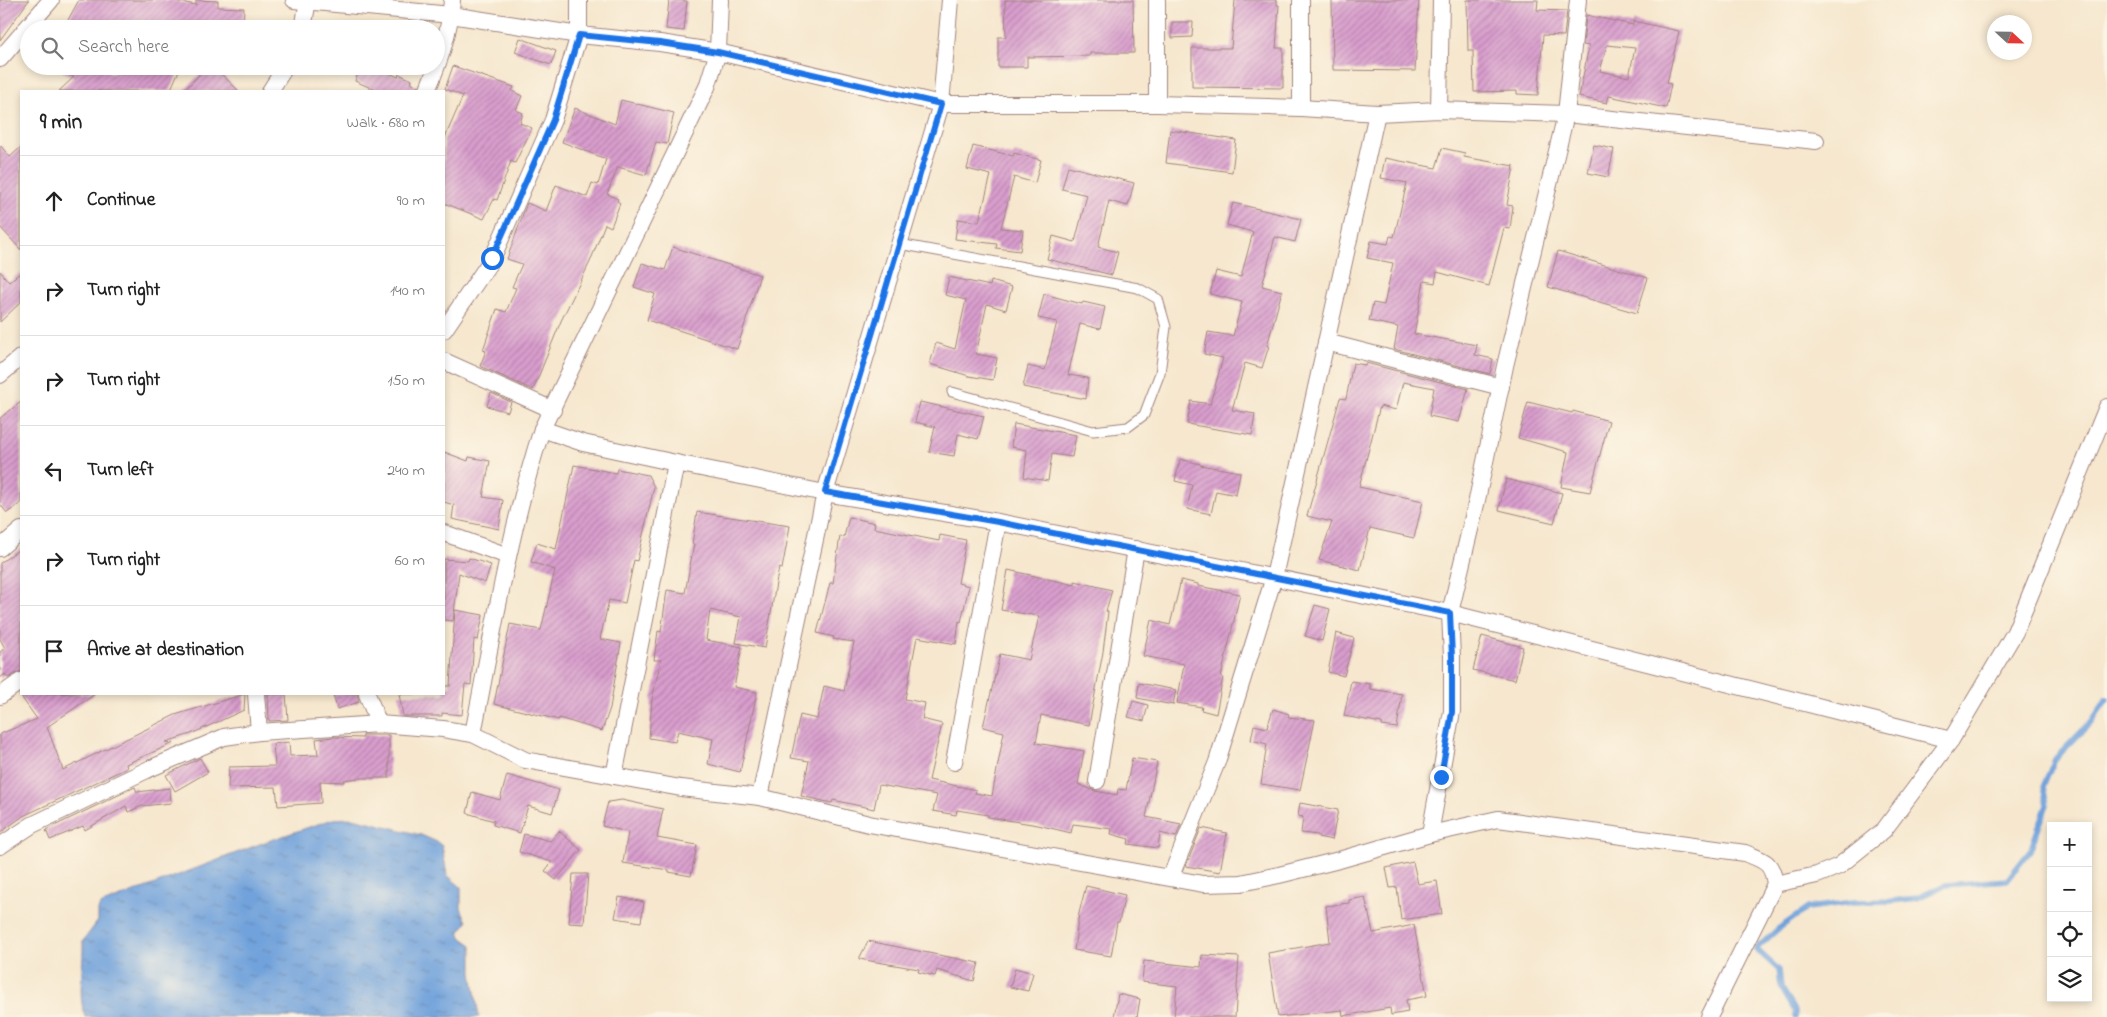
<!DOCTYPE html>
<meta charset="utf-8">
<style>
body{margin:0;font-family:"Indie Flower",sans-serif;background:#f6f6f6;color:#222}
.controls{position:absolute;right:15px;bottom:15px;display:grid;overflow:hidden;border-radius:0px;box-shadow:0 2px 8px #0003}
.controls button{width:45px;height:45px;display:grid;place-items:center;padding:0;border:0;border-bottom:1px solid #e0e0e0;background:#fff;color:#222;font:25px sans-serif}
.compass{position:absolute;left:1987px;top:15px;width:45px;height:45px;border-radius:50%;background:#fff;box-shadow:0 2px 8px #0003;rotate:112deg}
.stop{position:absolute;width:15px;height:15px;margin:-11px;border:4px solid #1a73e8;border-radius:50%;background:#fff}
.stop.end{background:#1a73e8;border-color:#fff;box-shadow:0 1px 5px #0008}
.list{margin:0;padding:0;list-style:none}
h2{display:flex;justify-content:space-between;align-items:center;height:65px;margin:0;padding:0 20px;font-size:21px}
h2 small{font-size:16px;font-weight:400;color:#767676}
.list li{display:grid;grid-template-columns:32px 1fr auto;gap:15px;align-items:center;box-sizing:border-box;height:90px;padding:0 20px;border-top:1px solid #e0e0e0}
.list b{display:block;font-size:19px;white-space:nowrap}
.list em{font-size:16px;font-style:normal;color:#767676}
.icon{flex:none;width:28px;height:28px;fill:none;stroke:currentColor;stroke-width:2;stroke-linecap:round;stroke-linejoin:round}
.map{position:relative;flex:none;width:2107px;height:1017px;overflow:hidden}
.search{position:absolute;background:#fff;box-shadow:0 2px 8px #0003;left:20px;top:20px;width:425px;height:55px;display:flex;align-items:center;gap:12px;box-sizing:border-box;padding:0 18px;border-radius:28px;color:#767676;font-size:19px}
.panel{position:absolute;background:#fff;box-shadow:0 2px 8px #0003;left:20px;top:90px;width:425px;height:605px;border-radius:0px}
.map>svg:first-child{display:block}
</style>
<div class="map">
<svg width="2107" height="1017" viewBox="0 0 2107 1017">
<defs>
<pattern id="water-ripples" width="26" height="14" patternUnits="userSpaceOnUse" patternTransform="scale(1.25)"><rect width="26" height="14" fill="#71a2db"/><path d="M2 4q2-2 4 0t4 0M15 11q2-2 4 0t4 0" fill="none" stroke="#5f83b2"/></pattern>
<pattern id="building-hatch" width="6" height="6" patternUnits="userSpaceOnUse" patternTransform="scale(1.25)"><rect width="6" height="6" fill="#d99ece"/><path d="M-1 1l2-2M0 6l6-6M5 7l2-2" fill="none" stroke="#b280a7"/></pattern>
</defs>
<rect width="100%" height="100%" fill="#fcf5e5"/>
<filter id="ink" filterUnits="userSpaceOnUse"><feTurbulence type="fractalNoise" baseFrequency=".02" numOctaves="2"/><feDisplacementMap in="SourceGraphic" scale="10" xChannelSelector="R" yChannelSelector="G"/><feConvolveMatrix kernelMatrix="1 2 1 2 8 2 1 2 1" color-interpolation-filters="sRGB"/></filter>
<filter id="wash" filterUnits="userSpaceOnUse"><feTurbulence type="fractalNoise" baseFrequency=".0096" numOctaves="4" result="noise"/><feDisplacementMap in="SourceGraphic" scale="20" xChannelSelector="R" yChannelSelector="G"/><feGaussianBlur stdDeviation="1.12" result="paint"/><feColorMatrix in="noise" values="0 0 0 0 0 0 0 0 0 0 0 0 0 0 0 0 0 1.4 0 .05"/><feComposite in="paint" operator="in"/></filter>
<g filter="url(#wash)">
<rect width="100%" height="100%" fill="#f6e7ce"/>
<path fill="url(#water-ripples)" stroke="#5e6083" d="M 353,818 L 421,835 L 437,842 L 442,846 L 447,875 L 461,887 L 461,908 L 467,922 L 459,933 L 462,938 L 472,945 L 472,973 L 479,1017 L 85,1017 C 77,993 84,967 83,941 L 98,921 L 98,910 L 100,905 L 265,842 L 333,819 Z"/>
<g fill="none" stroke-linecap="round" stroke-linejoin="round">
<path stroke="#71a2db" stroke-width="5.5" d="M 1795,1017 L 1795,1011 L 1781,987 L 1779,970 L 1756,949 L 1778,929 L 1808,908 L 1853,902 L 1892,901 L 1917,898 L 1946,885 L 2007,880 L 2030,851 L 2047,805 L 2043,787 L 2055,759 L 2091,722 L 2107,699"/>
</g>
<g id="blocks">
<g fill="url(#building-hatch)" fill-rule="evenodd">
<path d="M 0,0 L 29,0 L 0,40 Z"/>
<path d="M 79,0 L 169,0 L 196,5 L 196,0 L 218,1 L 218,7 L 244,8 L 243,29 L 176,29 L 145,22 L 143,29 L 63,29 Z"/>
<path d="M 669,0 L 687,1 L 684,31 L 666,29 Z"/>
<path d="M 1005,0 L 1133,0 L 1134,53 L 1090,53 L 1090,56 L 1027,57 L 1027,67 L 998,67 L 998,37 L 1006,37 Z"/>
<path d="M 1235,0 L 1277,0 L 1277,5 L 1279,5 L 1276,48 L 1283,48 L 1283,88 L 1192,87 L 1192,48 L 1231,48 Z"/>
<path d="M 1332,0 L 1419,0 L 1415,71 L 1333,70 Z"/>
<path d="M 1467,0 L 1538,0 L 1537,10 L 1567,11 L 1564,36 L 1543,35 L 1538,95 L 1517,94 L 1517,91 L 1474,92 L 1473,51 L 1468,51 Z"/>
<path d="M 1586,15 L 1633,25 L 1633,21 L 1679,31 L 1667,83 L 1671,84 L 1666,108 L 1609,96 L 1607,103 L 1579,97 L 1589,46 L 1583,45 ZM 1607,45 L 1635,48 L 1629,77 L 1600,71 Z"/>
<path d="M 1172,22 L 1193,22 L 1192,37 L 1172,38 Z"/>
<path d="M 520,38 L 556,51 L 551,65 L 515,52 Z"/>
<path d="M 51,66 L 101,66 L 113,74 L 116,66 L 181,66 L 170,91 L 59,91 L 74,77 Z"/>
<path d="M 207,66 L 213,66 L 239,91 L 184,91 Z"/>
<path d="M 361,66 L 374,66 L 398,77 L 399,74 L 412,80 L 411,83 L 418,87 L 417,91 L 378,91 L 355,81 Z"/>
<path d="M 453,66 L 514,87 L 512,91 L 522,96 L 516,110 L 523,113 L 520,123 L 532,128 L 515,163 L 511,161 L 497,200 L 494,199 L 484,219 L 444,203 L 444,140 L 463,96 L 445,89 Z"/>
<path d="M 621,100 L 674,113 L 667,144 L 656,142 L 646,175 L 618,167 L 607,194 L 618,199 L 617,201 L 620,203 L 611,227 L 605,224 L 590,262 L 561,321 L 533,390 L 480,366 L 486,351 L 483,350 L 497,309 L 506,312 L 516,288 L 512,287 L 522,264 L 507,259 L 527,203 L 546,211 L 556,185 L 587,197 L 592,183 L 598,185 L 606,159 L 562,142 L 575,108 L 615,124 Z"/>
<path d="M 1170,130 L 1236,140 L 1232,172 L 1166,163 Z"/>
<path d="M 0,145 L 10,157 L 21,147 L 21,250 L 0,227 Z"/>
<path d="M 1594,145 L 1614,149 L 1608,177 L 1588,173 Z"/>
<path d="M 973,146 L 1013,156 L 1014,153 L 1041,160 L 1035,183 L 1014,177 L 1001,228 L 1023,230 L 1020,251 L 996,248 L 997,244 L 955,239 L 958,219 L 979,222 L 991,175 L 967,169 Z"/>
<path d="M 1442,148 L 1465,153 L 1464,157 L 1514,166 L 1507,205 L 1513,206 L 1510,229 L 1504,228 L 1489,286 L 1437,272 L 1435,283 L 1424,281 L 1414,334 L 1477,345 L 1475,355 L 1493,359 L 1490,374 L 1394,349 L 1398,327 L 1369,321 L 1373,303 L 1384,305 L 1393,263 L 1367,258 L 1371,241 L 1388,244 L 1390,236 L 1394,237 L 1407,183 L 1381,178 L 1385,158 L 1436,168 Z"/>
<path d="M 1068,166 L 1134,183 L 1128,206 L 1109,201 L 1098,247 L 1118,252 L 1112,275 L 1047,259 L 1053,236 L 1075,242 L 1087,195 L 1062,189 Z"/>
<path d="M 1233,203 L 1301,219 L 1295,242 L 1275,237 L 1262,286 L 1282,291 L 1267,346 L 1269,346 L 1262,368 L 1245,363 L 1232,410 L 1255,414 L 1252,435 L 1187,424 L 1191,401 L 1210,404 L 1223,358 L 1204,354 L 1208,332 L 1233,336 L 1242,302 L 1210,294 L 1216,271 L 1241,277 L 1253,232 L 1227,225 Z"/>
<path d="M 673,247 L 760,275 L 737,349 L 647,320 L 655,294 L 634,287 L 642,263 L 665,270 Z"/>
<path d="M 1558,251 L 1648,278 L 1637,313 L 1548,287 Z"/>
<path d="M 0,271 L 9,282 L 21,272 L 21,302 L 0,322 Z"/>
<path d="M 949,277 L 990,286 L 991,281 L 1012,287 L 1006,310 L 987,304 L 976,354 L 997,358 L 993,380 L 969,376 L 930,364 L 936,343 L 955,349 L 966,300 L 945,295 Z"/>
<path d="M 1044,294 L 1082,304 L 1083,302 L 1105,307 L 1100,329 L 1080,324 L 1068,375 L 1088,378 L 1086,399 L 1023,387 L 1028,366 L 1045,370 L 1057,322 L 1038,318 Z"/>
<path d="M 1353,363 L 1365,365 L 1366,363 L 1468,389 L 1459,422 L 1429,416 L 1434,388 L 1403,382 L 1396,410 L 1380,406 L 1359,487 L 1423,501 L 1414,538 L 1370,528 L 1360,570 L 1319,560 L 1332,522 L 1307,516 L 1340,398 L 1346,399 Z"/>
<path d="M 491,393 L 511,402 L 508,412 L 487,406 Z"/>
<path d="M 21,402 L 21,503 L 7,513 L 0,504 L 0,418 Z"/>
<path d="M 920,402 L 984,416 L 978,439 L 958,434 L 954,456 L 929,452 L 935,427 L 915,422 Z"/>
<path d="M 1528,402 L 1572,413 L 1573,411 L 1609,421 L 1590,492 L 1561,487 L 1568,452 L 1518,438 Z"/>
<path d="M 1014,424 L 1076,435 L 1072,457 L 1052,454 L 1048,481 L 1024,477 L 1027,450 L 1011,447 Z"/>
<path d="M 444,452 L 468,461 L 469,457 L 490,461 L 483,497 L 503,500 L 499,529 L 452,519 L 454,505 L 444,502 Z"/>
<path d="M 1180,459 L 1200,464 L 1200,465 L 1240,472 L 1236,495 L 1216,491 L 1211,514 L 1187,509 L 1192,485 L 1175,481 Z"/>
<path d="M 574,465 L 616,473 L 617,469 L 648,475 L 654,487 L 637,561 L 634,560 L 625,603 L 609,600 L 600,639 L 621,643 L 610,708 L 602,731 L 559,718 L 559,720 L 494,704 L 510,624 L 541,630 L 555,570 L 531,562 L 537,543 L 556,549 Z"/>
<path d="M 1506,479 L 1562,493 L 1554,523 L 1499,510 Z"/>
<path d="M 697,512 L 790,526 L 782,569 L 779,568 L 776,583 L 765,648 L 736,643 L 741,617 L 710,610 L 706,640 L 742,647 L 734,687 L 757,692 L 740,772 L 708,764 L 713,739 L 678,731 L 675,742 L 649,738 L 652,699 L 661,660 L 654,660 L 658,631 L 661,632 L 667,590 L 685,593 L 694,544 L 692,544 Z"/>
<path d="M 849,517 L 875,523 L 874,528 L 939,541 L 940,535 L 966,540 L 958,583 L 969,586 L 961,622 L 959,621 L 956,644 L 917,637 L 905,699 L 925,703 L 922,719 L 942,724 L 929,780 L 976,790 L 975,793 L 992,796 L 1004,732 L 983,727 L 1000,654 L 1029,660 L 1039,616 L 1001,610 L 1008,570 L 1075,585 L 1075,581 L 1112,590 L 1106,611 L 1108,612 L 1103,652 L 1089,725 L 1041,715 L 1036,743 L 1084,751 L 1078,784 L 1095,791 L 1117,795 L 1118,789 L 1126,790 L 1132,758 L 1157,762 L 1146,817 L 1181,824 L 1176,837 L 1160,833 L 1158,848 L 1128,844 L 1129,839 L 1111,834 L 1112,829 L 1073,824 L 1071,833 L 1038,825 L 988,817 L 988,815 L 957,810 L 956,815 L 933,811 L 937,795 L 879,785 L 874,809 L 833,800 L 832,803 L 801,796 L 809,761 L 791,758 L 800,715 L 817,719 L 824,686 L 844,691 L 854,642 L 833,639 L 834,637 L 817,633 L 830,583 L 833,583 L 840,536 L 844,537 Z"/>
<path d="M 21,548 L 21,671 L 8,678 L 5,674 L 0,678 L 0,652 L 5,648 L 0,639 L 0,563 Z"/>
<path d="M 469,558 L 491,565 L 485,583 L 459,573 L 453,621 L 444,620 L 444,559 L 468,561 Z"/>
<path d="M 1181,580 L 1198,584 L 1198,586 L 1240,594 L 1221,677 L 1223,677 L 1216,714 L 1201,710 L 1202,707 L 1177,703 L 1184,664 L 1143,656 L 1151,620 L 1170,625 Z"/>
<path d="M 1315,605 L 1330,609 L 1322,641 L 1305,636 Z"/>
<path d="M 455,610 L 483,615 L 478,640 L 474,639 L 471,685 L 465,684 L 462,715 L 442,713 L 442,716 L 403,716 L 399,694 L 444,694 L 444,686 L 450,686 Z"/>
<path d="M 1336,633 L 1354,638 L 1344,676 L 1328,672 Z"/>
<path d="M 1482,636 L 1523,647 L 1515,680 L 1473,670 Z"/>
<path d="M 1351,681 L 1370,684 L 1370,689 L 1402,694 L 1397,728 L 1382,726 L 1382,723 L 1344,716 Z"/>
<path d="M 1139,683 L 1176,690 L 1173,705 L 1137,698 Z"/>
<path d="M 21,693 L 95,694 L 47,727 L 63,770 L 175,715 L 245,694 L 244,710 L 191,734 L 166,742 L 174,743 L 126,764 L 127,768 L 23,816 L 0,833 L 0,734 L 37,719 L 19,694 Z"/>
<path d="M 268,694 L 286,694 L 288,720 L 269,721 Z"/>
<path d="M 333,694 L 357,694 L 359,702 L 337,709 Z"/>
<path d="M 1133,701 L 1148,705 L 1144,721 L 1128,717 Z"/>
<path d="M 1273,709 L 1289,714 L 1288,717 L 1315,720 L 1300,790 L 1261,784 L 1267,744 L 1251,740 L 1254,725 L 1267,728 Z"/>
<path d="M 363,735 L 389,735 L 389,778 L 358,778 L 344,780 L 344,782 L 320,781 L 321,803 L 278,806 L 276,787 L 228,788 L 229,767 L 275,766 L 273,744 L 289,742 L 290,756 L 318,755 L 316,739 L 333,737 L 363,738 Z"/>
<path d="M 200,758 L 208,772 L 175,791 L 166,775 Z"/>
<path d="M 507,775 L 559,790 L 552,813 L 528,806 L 520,833 L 493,825 L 494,821 L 467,813 L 472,792 L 500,800 Z"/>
<path d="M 135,787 L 137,792 L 170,788 L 171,803 L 142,806 L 128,812 L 126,806 L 85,830 L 83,826 L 50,840 L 46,830 Z"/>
<path d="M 622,800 L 663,809 L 657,838 L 697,845 L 691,876 L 669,872 L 669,870 L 623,863 L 628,832 L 602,826 L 608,802 Z"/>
<path d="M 1300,803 L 1338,810 L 1332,840 L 1318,837 L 1318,835 L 1301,833 L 1303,817 L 1298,816 Z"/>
<path d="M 1201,828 L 1227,833 L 1220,872 L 1186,866 Z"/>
<path d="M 559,831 L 581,850 L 556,880 L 545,871 L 552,862 L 519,852 L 524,834 L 550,841 Z"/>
<path d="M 1413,862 L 1418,884 L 1437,881 L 1442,914 L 1401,920 L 1397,887 L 1390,888 L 1386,868 Z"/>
<path d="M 573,874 L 588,874 L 584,924 L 569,923 Z"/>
<path d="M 1086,886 L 1125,895 L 1119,922 L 1117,922 L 1111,956 L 1074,950 L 1079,913 Z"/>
<path d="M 619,897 L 644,902 L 641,922 L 615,918 Z"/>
<path d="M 1365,897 L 1373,933 L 1414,925 L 1427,996 L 1406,1000 L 1408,1012 L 1391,1015 L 1390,1008 L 1343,1016 L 1342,1010 L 1278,1017 L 1268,953 L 1330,942 L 1326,906 L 1349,903 L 1349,900 Z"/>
<path d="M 868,941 L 979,963 L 974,981 L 937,970 L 935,976 L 918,972 L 919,969 L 859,959 Z"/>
<path d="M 1202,955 L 1239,957 L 1235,1017 L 1174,1017 L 1177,986 L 1142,982 L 1144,961 L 1201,967 Z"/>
<path d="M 1015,968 L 1033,973 L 1028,991 L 1010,987 Z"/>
<path d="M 1118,994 L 1140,999 L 1137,1017 L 1114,1017 Z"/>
</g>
</g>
</g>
<g filter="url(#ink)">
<use href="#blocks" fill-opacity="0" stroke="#a0837c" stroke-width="1"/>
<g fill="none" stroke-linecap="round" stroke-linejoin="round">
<defs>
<path id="lane" d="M 899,244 L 1138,288 L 1158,299 L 1166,327 L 1160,373 L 1144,415 L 1128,427 L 1093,431 L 952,392"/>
<g id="street">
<path d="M 294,0 L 451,15 L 579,35 L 660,43 L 718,52 L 941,104 L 1157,104 L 1301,108 L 1377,113 L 1439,110 L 1566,114 L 1816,141"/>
<path d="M 1157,0 L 1157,104"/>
<path d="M 1301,0 L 1301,108"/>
<path d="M 303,29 L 308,0"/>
<path d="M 0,59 L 51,0"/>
<path d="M 270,91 L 286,66"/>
<path d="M 427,91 C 439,62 450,32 452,0"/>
<path d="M 1439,110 L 1441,0"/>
<path d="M 444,330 L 492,259 L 553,120 L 579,35 L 579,0"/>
<path d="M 1326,342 L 1501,387"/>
<path d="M 444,361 L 553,410"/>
<path d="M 0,375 L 21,357"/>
<path d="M 542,429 L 583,443 L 676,463 L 825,493 L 998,522 L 1450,613 L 1951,740"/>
<path d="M 444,533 L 508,556"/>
<path d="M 0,548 L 21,530"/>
<path d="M 256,694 L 259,732"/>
<path d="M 367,694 L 379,724"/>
<path d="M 0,696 L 21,681"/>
<path d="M 473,734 C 493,632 510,528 542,429 L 707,87 L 718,52 L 720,0"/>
<path d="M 954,762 L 998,522"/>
<path d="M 614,776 L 676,463"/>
<path d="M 1097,781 L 1136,549"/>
<path d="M 760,797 L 825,493 L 941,104 L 950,0"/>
<path d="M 1430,834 L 1452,711 L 1452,657 L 1450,613 L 1477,500 L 1505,366 L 1566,114 L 1578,0"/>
<path d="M 0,846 L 32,825 L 149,769 L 224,737 L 259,732 L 379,724 L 443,729 L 473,734 L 525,760 L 681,788 L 760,797 L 869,824 L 1203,884 L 1241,883 L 1279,875 L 1339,860 L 1430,834 L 1498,819 L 1745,853 C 1765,861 1772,862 1775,884 L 1709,1017"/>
<path d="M 1171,876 L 1217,762 L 1274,577 L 1377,113"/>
<path d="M 1775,884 L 1817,875 L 1839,866 L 1884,830 L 1951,740 L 2015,632 L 2107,407"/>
</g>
</defs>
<use href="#lane" stroke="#a0837c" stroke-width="11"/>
<use href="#street" stroke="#a0837c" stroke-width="18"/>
<use href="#lane" stroke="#fff" stroke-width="9"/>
<use href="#street" stroke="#fff" stroke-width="16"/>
</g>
</g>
<g fill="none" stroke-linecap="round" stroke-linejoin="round" filter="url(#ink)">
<path stroke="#1a73e8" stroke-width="6" d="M 492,258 L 553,120 L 579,35 L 660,43 L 718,52 L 941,104 L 825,492 L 998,522 L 1450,613 L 1452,657 L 1452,712 L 1441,777"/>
</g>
</svg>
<div class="controls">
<button>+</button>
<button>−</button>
<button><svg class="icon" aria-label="locate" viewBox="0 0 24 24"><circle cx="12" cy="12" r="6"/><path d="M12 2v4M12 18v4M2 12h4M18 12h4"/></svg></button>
<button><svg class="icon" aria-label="layers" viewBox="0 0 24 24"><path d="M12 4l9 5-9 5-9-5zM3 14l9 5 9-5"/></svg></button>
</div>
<svg class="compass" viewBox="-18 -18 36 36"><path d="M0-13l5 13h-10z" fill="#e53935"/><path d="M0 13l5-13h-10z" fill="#767676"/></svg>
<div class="stop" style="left:492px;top:258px"></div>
<div class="stop end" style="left:1441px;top:777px"></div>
<div class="search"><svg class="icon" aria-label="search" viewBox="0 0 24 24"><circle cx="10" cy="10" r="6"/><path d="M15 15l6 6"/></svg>Search here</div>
<section class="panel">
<h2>9 min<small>Walk · 680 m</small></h2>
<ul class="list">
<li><svg class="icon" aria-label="ahead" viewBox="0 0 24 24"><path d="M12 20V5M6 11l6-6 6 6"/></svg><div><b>Continue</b></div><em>90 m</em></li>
<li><svg class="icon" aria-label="right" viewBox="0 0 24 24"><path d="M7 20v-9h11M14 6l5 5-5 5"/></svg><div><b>Turn right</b></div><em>140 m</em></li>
<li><svg class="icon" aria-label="right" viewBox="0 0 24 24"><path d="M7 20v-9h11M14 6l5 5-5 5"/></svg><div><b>Turn right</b></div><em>150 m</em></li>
<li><svg class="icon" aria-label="left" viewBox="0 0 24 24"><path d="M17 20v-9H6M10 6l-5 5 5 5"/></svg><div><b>Turn left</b></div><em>240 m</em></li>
<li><svg class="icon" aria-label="right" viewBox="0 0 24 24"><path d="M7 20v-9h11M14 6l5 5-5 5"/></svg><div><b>Turn right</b></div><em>60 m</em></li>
<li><svg class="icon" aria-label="arrive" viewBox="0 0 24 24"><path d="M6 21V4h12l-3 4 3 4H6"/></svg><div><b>Arrive at destination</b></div></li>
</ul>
</section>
</div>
